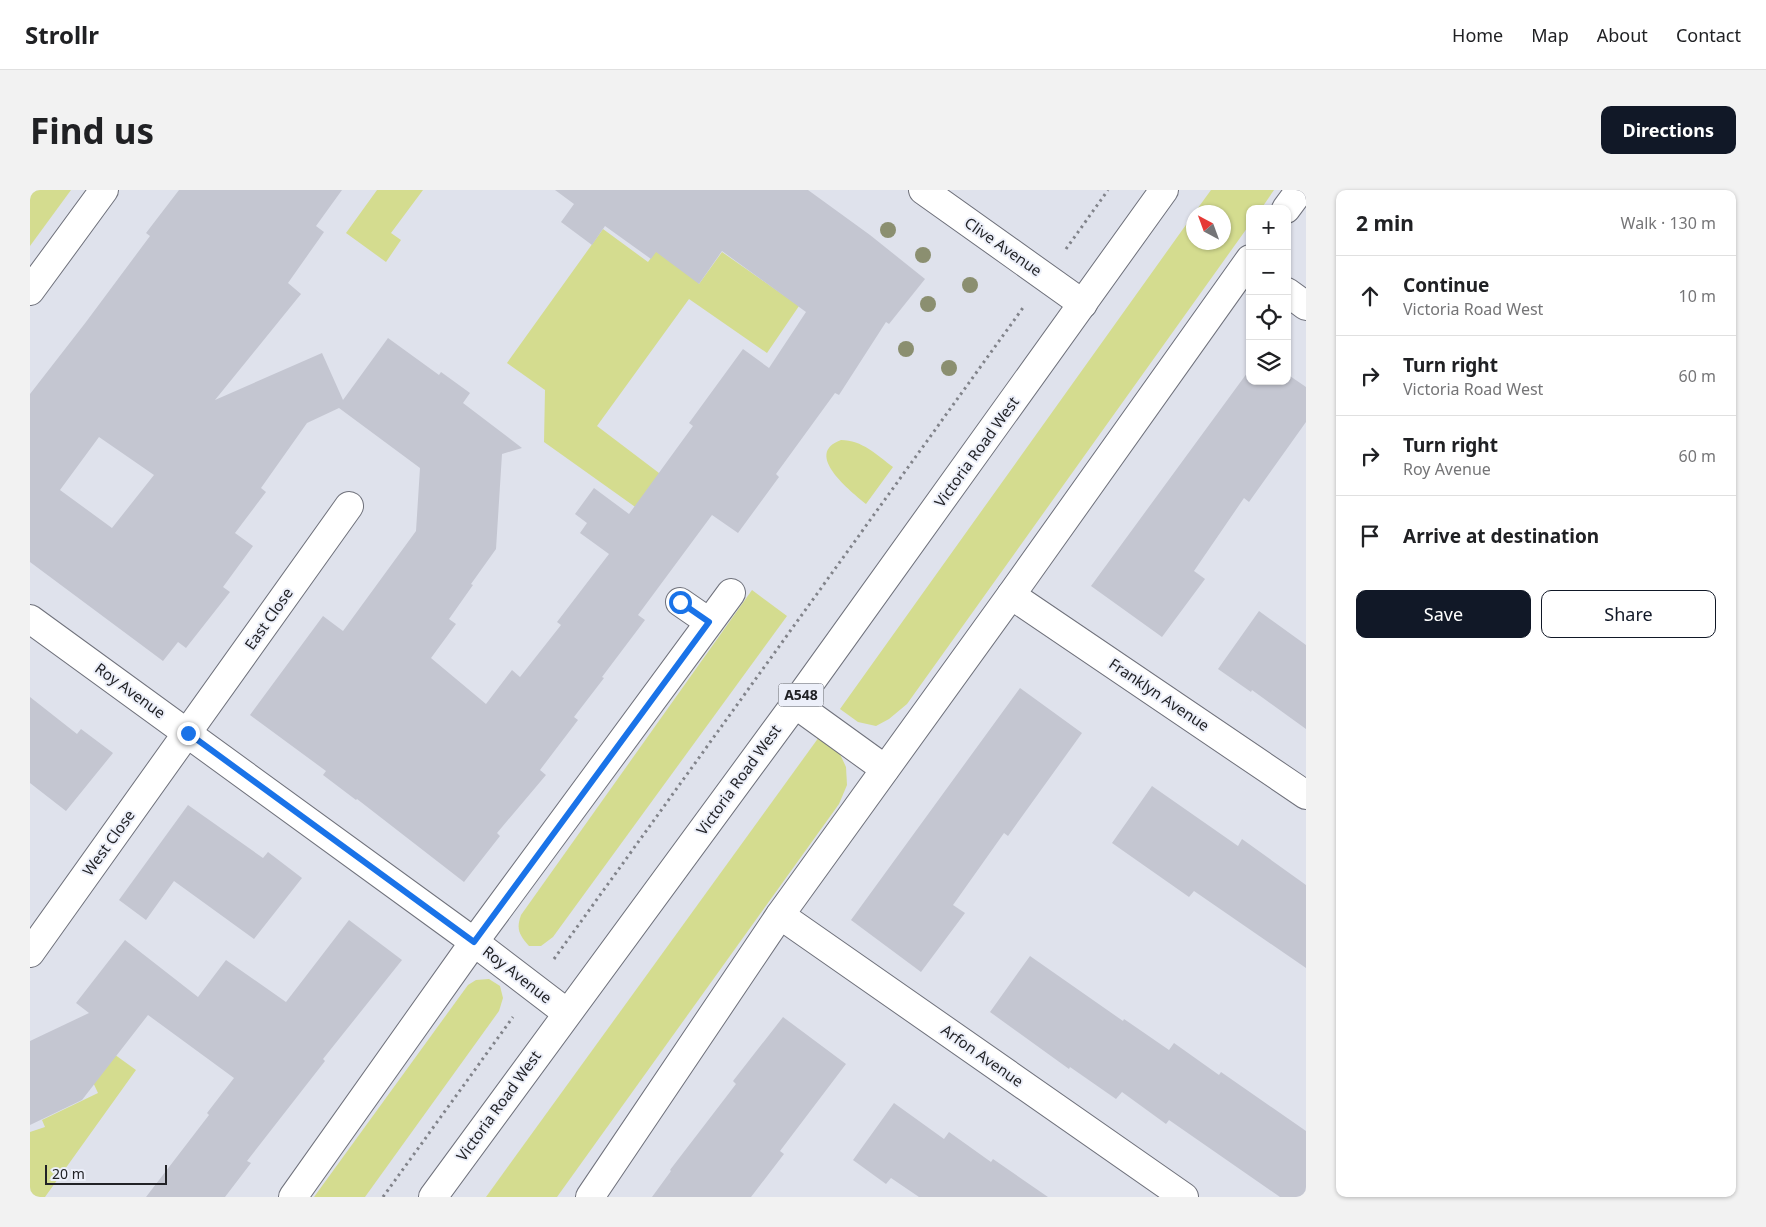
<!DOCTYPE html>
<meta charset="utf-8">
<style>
body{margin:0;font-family:"Noto Sans",sans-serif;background:#f2f2f2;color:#202124}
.controls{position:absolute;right:15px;top:15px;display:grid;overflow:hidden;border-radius:10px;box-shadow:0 1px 4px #0004}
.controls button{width:45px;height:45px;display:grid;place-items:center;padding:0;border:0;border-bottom:1px solid #e0e0e0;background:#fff;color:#202124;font:25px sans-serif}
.compass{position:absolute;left:1156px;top:15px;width:45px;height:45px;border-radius:50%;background:#fff;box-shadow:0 1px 4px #0004;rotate:319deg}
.scale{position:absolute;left:15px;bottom:12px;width:122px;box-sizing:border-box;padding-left:5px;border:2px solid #212226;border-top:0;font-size:14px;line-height:18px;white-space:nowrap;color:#212226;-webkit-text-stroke:4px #eceff9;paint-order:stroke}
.stop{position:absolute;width:15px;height:15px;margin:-11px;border:4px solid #1a73e8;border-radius:50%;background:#fff}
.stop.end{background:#1a73e8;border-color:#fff;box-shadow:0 1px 5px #0008}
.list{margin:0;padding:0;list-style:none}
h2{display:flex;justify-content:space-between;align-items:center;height:65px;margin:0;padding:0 20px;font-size:21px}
h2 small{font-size:16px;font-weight:400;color:#757577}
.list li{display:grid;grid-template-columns:32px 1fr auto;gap:15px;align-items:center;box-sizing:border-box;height:80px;padding:0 20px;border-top:1px solid #e0e0e0}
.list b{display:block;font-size:19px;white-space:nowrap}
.list p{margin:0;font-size:16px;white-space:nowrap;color:#757577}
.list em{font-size:16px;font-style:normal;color:#757577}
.actions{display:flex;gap:10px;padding:15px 20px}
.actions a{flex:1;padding:11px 0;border:1px solid #111827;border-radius:10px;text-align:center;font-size:18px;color:#111827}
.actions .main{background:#111827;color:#fff}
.icon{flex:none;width:28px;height:28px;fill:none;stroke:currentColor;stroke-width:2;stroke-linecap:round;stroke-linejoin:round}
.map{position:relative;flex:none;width:1276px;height:1007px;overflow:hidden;border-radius:10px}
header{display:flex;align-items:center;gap:30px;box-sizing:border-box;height:70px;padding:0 25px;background:#fff;border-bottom:1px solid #e0e0e0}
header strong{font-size:24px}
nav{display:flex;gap:28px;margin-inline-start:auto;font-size:18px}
.intro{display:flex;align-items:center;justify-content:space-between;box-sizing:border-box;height:120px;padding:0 30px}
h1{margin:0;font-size:35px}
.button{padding:12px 22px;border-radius:10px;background:#111827;color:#fff;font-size:18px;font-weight:700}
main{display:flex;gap:30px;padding:0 30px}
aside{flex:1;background:#fff;border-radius:10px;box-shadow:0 1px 4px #0004}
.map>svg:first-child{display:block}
</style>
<header>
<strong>Strollr</strong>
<nav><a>Home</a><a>Map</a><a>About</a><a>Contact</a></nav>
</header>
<div class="intro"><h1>Find us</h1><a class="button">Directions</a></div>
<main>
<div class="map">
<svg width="1276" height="1007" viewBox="0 0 1276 1007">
<rect width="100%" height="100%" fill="#dfe2ec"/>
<g fill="#d4dc8f">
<path d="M 0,0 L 41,0 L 0,56 Z"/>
<path d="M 347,0 L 393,0 L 361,43 L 371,50 L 356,72 L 316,43 Z"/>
<path d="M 1181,0 L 1244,0 L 1231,19 L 1220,19 L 1220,34 L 877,514 L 859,529 L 846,536 L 828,532 L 810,519 L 1163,25 L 1164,52 L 1194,52 L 1194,22 L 1165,22 Z"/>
<path d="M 573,39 L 618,72 L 640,42 L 669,94 L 692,62 L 769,116 L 737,163 L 659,109 L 567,236 L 629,283 L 646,346 L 514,252 L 515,200 L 477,173 Z"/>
<path d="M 811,250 C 832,250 847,265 863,277 L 836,314 C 822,302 772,264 811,250 Z"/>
<path d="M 722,400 L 757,426 L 523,747 L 511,756 L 499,756 C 489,745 486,739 491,725 Z"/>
<path d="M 789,547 L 809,562 L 816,577 L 817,595 L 809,614 L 527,1007 L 456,1007 Z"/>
<path d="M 459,789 L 470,796 L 473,808 L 469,821 L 335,1007 L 284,1007 L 438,795 L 446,790 Z"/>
<path d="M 41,833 L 106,880 L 15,1007 L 0,1007 L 0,942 L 15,937 L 12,930 L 68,903 L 38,839 Z"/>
</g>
<g fill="#c4c6d1" fill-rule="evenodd">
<path d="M 149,0 L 312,0 L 286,36 L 294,42 L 258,93 L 271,104 L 185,210 L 292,163 L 313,210 L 358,148 L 409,185 L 411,182 L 440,203 L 433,213 L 492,258 L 472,264 L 466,359 L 441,394 L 443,395 L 419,429 L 426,434 L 401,468 L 456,514 L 482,480 L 490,487 L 531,435 L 527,432 L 579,364 L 550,343 L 557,333 L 545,324 L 564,298 L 599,324 L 663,236 L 659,233 L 713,159 L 739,178 L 776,122 L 692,61 L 669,94 L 626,62 L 621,69 L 575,36 L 562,55 L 531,32 L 544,14 L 525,0 L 778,0 L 840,45 L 895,89 L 859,134 L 856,132 L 809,205 L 805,203 L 746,284 L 749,287 L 708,343 L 682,325 L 608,425 L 615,430 L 572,487 L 574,488 L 544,527 L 548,530 L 510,580 L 516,585 L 467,643 L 470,646 L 434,692 L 327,609 L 326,610 L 293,585 L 296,581 L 220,525 L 293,426 L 313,441 L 386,341 L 390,278 L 309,218 L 277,233 L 231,298 L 236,302 L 205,343 L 223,356 L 193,397 L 200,402 L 156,458 L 148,452 L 133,471 L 0,372 L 0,204 L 56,132 L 120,46 L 116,43 ZM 69,247 L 124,285 L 82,338 L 30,300 Z"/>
<path d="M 1220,179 L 1220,191 L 1257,191 L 1257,184 L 1276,197 L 1276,232 L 1219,312 L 1214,308 L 1164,381 L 1175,389 L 1132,447 L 1061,396 Z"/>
<path d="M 1229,421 L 1276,455 L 1276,539 L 1222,500 L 1221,502 L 1188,479 Z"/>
<path d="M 990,498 L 1052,543 L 978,646 L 974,643 L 923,715 L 935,723 L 891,782 L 821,730 Z"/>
<path d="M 0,507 L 47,544 L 51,539 L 83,563 L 36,621 L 0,593 Z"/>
<path d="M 1122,596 L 1208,656 L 1212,649 L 1276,695 L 1276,778 L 1164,701 L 1159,707 L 1082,653 Z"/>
<path d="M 158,615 L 233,668 L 238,662 L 272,688 L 224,749 L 144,691 L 116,730 L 89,710 Z"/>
<path d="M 319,730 L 372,770 L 293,869 L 295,871 L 217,971 L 221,973 L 195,1007 L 116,1007 L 179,925 L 177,923 L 204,888 L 118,825 L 52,910 L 0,935 L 0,851 L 59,823 L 46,813 L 95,750 L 168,807 L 196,770 L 256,812 Z"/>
<path d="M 1000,766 L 1093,831 L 1094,829 L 1139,860 L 1144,853 L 1189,885 L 1191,882 L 1276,941 L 1276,1007 L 1250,1007 L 1139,930 L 1136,934 L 1092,902 L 1086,909 L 1040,877 L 1039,879 L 960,822 Z"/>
<path d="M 753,827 L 816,874 L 750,961 L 754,964 L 721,1007 L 622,1007 L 641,981 L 640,980 L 706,894 L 703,891 Z"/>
<path d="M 864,913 L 914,949 L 919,942 L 961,972 L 963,969 L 1018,1007 L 889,1007 L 861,988 L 856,994 L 823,970 Z"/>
</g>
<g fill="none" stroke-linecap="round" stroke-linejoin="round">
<defs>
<g id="minor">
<path d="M 893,0 L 1053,114"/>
<path d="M 1256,19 L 1270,0"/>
<path d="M 0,101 L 74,0"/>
<path d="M 1257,102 L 1276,116"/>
<path d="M 981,405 L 1276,605"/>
<path d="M 650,412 L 679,432"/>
<path d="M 0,429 L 444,752 L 537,823"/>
<path d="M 765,514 L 855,579"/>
<path d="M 750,725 L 1154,1007"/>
<path d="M 0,763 L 319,316"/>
<path d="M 263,1007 L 444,752 L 701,403"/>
<path d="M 560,1007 L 750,725 L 981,405 L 1220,69"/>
</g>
<path id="primary" d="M 403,1007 L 765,514 L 1134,0"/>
</defs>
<use href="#minor" stroke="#6f717b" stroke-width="30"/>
<use href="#primary" stroke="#6f717b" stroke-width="30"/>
<g stroke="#81838a" stroke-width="3" stroke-dasharray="2.5 4" stroke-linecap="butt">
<path d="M 1036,59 L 1078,0"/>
<path d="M 524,769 L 995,115"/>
<path d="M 353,1007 L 483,827"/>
</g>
<use href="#minor" stroke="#fff" stroke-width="28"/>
<use href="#primary" stroke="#fff" stroke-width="28"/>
</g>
<g fill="#8b8f70">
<circle cx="858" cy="40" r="8"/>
<circle cx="893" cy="65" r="8"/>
<circle cx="940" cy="95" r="8"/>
<circle cx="898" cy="114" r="8"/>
<circle cx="876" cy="159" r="8"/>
<circle cx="919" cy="178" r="8"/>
</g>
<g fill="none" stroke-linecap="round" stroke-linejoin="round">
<path stroke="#1a73e8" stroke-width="6" d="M 158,543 L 444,752 L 679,432 L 650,412"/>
</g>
<g text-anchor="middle" stroke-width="4" stroke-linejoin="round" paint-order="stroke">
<rect fill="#eceff9" stroke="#5e6065" stroke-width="1" x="748.5" y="493.5" width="45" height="23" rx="4"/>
<g font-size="14" font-weight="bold" fill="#212226">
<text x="771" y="510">A548</text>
</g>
<g font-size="15" fill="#212226" stroke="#eceff9">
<text transform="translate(973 57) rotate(35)" y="5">Clive Avenue</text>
<text transform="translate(947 262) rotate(-54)" y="5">Victoria Road West</text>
<text transform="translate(239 429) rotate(-55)" y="5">East Close</text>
<text transform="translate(100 501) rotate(36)" y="5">Roy Avenue</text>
<text transform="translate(1129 505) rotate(34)" y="5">Franklyn Avenue</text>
<text transform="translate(709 590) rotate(-54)" y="5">Victoria Road West</text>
<text transform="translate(79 653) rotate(-54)" y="5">West Close</text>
<text transform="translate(487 785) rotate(38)" y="5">Roy Avenue</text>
<text transform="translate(952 866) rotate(35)" y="5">Arfon Avenue</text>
<text transform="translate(469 916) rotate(-54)" y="5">Victoria Road West</text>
</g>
</g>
</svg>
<div class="controls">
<button>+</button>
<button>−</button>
<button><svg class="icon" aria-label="locate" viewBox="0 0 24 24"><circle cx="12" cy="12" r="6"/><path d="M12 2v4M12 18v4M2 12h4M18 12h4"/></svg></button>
<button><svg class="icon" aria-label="layers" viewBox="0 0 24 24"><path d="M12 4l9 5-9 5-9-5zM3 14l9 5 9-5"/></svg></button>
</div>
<svg class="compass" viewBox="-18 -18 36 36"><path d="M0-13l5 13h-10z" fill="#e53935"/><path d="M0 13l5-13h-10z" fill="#757577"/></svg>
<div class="scale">20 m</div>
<div class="stop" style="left:650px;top:412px"></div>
<div class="stop end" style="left:158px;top:543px"></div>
</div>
<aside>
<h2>2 min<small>Walk · 130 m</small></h2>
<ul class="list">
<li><svg class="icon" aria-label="ahead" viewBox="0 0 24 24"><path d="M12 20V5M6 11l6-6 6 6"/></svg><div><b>Continue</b><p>Victoria Road West</p></div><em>10 m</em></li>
<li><svg class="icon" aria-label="right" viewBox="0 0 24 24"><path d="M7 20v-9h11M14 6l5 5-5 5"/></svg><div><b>Turn right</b><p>Victoria Road West</p></div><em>60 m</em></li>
<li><svg class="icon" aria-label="right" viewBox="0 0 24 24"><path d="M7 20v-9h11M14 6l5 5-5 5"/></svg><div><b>Turn right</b><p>Roy Avenue</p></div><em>60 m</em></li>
<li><svg class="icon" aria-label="arrive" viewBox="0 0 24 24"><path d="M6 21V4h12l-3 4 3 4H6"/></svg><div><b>Arrive at destination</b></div></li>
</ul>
<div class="actions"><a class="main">Save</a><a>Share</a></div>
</aside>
</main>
